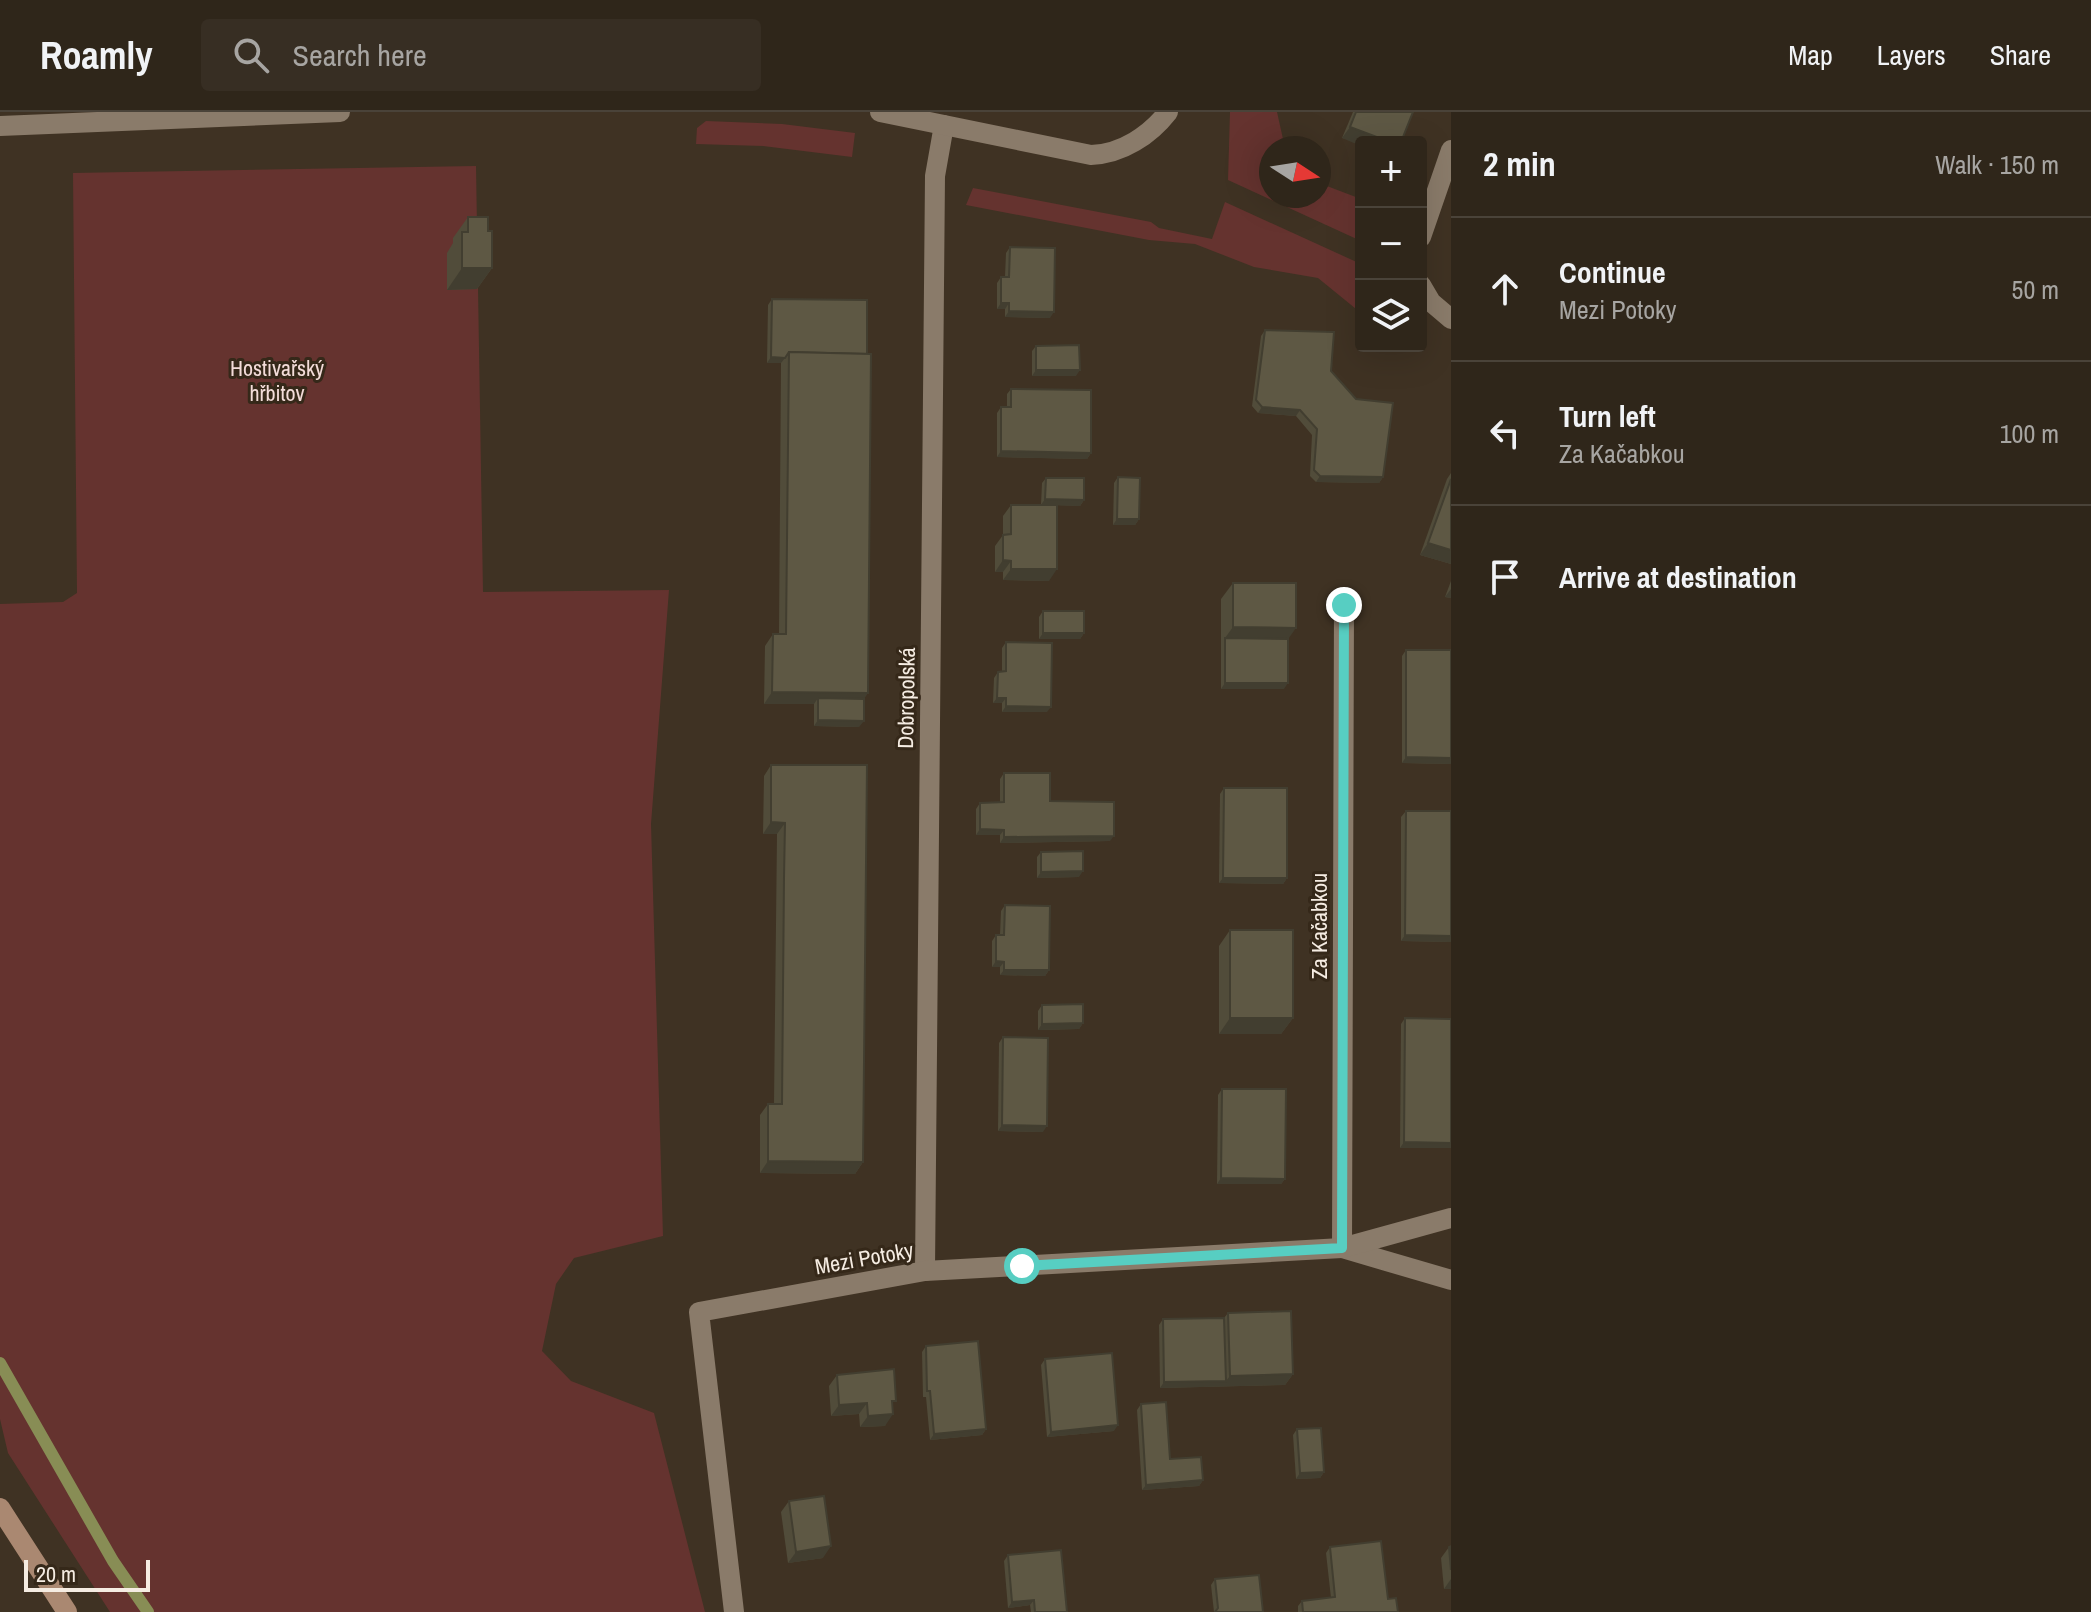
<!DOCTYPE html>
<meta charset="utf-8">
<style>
body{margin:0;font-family:"Archivo Narrow",sans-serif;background:#372e23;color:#f1f3f6}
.controls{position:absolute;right:24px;top:24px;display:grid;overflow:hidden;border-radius:8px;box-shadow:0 8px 32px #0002}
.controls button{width:72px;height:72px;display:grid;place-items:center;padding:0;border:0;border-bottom:2px solid #4a4339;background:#2f261a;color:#f1f3f6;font:40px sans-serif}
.compass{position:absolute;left:1259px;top:24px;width:72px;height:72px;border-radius:50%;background:#2f261a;box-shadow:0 8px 32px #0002;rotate:102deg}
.scale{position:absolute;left:24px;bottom:20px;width:126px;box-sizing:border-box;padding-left:8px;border:4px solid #f5ece2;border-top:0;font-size:22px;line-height:28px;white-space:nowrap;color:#f5ece2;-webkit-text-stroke:6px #352819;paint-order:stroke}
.stop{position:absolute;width:24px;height:24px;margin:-18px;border:6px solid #57cec2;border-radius:50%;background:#fff}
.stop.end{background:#57cec2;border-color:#fff;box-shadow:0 2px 8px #0008}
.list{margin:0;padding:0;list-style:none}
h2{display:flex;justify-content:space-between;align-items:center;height:104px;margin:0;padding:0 32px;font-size:34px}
h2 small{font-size:26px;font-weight:400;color:#a7a5a2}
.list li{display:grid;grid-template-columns:52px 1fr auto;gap:24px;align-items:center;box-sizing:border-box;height:144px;padding:0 32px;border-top:2px solid #4a4339}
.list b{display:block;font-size:30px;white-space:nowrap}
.list p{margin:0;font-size:26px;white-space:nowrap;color:#a7a5a2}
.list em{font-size:26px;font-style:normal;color:#a7a5a2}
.icon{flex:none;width:44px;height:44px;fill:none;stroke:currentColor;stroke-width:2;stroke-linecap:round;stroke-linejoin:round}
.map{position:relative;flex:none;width:1451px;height:1500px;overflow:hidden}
header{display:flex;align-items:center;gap:48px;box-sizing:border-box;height:112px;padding:0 40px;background:#2f261a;border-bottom:2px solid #4a4339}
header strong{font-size:38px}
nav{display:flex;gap:44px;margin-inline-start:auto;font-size:28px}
.search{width:560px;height:72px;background:#372e23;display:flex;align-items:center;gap:20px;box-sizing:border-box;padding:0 28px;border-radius:8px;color:#a7a5a2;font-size:30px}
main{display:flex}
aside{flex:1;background:#2f261a}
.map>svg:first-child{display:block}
</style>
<header>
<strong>Roamly</strong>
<div class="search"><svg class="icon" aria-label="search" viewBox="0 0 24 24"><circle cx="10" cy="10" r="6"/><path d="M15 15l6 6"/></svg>Search here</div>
<nav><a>Map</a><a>Layers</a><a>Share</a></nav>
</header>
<main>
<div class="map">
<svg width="1451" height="1500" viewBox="0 0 1451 1500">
<rect width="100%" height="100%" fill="#3f3223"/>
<g fill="#65332f">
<path d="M 1230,0 L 1277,0 L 1285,36 L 1271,36 L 1271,84 L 1319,84 L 1319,71 L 1361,87 L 1361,129 L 1228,68 Z"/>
<path d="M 706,9 L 782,12 L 855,21 L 852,45 L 763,34 L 696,32 L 697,16 Z"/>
<path d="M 476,54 L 483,480 L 669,478 L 651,712 L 663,1124 L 574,1146 L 556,1172 L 542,1239 L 571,1269 L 654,1301 L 705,1500 L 110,1500 L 8,1341 L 0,1307 L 0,492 L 63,490 L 77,481 L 73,61 Z"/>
<path d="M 973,76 L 1151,110 L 1159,116 L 1212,127 L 1225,90 L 1361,152 L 1361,201 L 1318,166 L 1254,155 L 1195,132 L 1149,128 L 966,93 Z"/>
</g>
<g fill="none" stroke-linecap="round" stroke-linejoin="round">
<path stroke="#888d55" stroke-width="12" d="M 0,1251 L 113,1449 L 148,1500"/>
<g stroke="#8a7b6a" stroke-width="20">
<path d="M 0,14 L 340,0"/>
<path d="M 1421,125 L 1451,38"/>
<path d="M 1421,173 L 1431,190 L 1451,207"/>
<path d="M 1342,1136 L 1344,493"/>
<path d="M 1342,1136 L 1451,1168"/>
<path d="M 925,1159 L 935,64 L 944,13"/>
<path d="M 734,1500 L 699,1200 L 925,1159 L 1342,1136 L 1451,1106"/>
</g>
<path stroke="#8a7b6a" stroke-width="20" d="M 880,0 L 1091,43 C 1122,42 1150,23 1168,0"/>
<path stroke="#aa8871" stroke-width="20" d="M 0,1396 L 67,1500"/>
</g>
<g fill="#514c3a">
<path d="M 1353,0 L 1413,0 L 1403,25 L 1400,30 L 1361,30 L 1342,26 Z"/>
<path d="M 468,105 L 488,119 L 492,156 L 477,177 L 447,178 L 447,141 L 453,131 L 453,126 Z"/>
<path d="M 1010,135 L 1050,206 L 1005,205 L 1005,197 L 997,197 L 997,171 L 1001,165 L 1005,165 L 1006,141 Z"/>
<path d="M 772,187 L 867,188 L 864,587 L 859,615 L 814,614 L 814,592 L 764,592 L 765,534 L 773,522 L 779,522 L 781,251 L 767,251 L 768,193 Z"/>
<path d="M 1265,218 L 1331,259 L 1383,365 L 1379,371 L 1316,370 L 1310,364 L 1312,323 L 1296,304 L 1258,301 L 1252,294 L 1261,224 Z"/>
<path d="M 1036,234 L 1076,264 L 1032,264 L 1032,239 Z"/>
<path d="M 1011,277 L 1091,341 L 1087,347 L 997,345 L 997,301 L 1001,295 L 1007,295 L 1007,282 Z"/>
<path d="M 1451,361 L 1451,452 L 1420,443 L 1447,367 Z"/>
<path d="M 1118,365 L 1139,407 L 1135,413 L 1113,413 L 1114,371 Z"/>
<path d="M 1046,366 L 1084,388 L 1080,394 L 1057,393 L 1049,469 L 1003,468 L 1003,460 L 995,460 L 995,434 L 1003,423 L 1003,404 L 1011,393 L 1041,393 L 1042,371 Z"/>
<path d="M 1451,469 L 1451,486 L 1445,485 Z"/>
<path d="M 1233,471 L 1288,527 L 1284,577 L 1221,577 L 1221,487 Z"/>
<path d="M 1043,499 L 1084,521 L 1080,527 L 1039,527 L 1039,505 Z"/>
<path d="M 1006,530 L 1047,600 L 1002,600 L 1002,591 L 993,591 L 994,566 L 998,560 L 1002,560 L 1002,536 Z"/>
<path d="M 1406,538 L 1451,652 L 1402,651 L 1402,544 Z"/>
<path d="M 771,653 L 863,1050 L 855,1062 L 760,1061 L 760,1003 L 768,992 L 774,992 L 777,722 L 763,722 L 764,664 Z"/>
<path d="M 1004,661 L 1050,689 L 1110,729 L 1000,731 L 1000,723 L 976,723 L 976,697 L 980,691 L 1000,691 L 1000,667 Z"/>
<path d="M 1224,676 L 1287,766 L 1283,772 L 1219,771 L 1220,682 Z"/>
<path d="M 1406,699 L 1451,699 L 1451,830 L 1401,829 L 1401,705 Z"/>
<path d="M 1041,740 L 1079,765 L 1037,766 L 1037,745 Z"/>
<path d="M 1005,793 L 1049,858 L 1045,864 L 1000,863 L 1000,855 L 992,855 L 992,829 L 996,823 L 1000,823 L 1001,799 Z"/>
<path d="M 1230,818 L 1293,906 L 1281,922 L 1219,922 L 1219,834 Z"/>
<path d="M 1042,893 L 1083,911 L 1079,917 L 1038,918 L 1038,899 Z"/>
<path d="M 1405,906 L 1451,1036 L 1400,1036 L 1401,912 Z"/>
<path d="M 1003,925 L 1043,1020 L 998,1019 L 999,931 Z"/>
<path d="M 1222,977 L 1285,1067 L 1281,1072 L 1217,1072 L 1218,983 Z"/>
<path d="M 1228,1201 L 1293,1262 L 1285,1273 L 1160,1276 L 1159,1213 L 1163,1207 L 1224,1206 Z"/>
<path d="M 926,1234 L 986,1317 L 982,1323 L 930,1328 L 926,1285 L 923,1285 L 922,1240 Z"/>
<path d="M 1045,1247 L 1114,1319 L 1047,1325 L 1041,1253 Z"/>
<path d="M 837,1263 L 892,1294 L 885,1314 L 860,1315 L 859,1302 L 831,1304 L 829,1274 Z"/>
<path d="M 1141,1292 L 1170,1347 L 1203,1368 L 1199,1374 L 1142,1378 L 1137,1298 Z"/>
<path d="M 1297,1317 L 1324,1360 L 1320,1366 L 1296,1367 L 1293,1323 Z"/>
<path d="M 789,1389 L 823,1446 L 788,1451 L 781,1400 Z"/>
<path d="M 1451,1434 L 1451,1477 L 1444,1477 L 1441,1446 L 1449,1435 Z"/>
<path d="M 1330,1435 L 1388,1487 L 1398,1500 L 1298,1500 L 1298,1494 L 1302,1489 L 1331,1486 L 1326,1441 Z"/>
<path d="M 1008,1443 L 1067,1500 L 1031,1500 L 1030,1493 L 1008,1496 L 1004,1449 Z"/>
<path d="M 1215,1467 L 1263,1500 L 1214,1500 L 1211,1473 Z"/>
</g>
<g fill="#423e30">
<path d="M 1350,15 L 1388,30 L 1361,30 L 1361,34 L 1342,26 Z"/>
<path d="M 462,156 L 492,156 L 477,177 L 447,178 Z"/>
<path d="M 1001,191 L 1009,191 L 1005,197 L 997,197 Z"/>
<path d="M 1009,199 L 1054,200 L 1050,206 L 1005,205 Z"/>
<path d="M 771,245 L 785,246 L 781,251 L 767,251 Z"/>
<path d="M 1036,258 L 1080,258 L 1076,264 L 1032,264 Z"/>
<path d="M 1262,295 L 1300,298 L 1296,304 L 1258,301 Z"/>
<path d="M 1001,339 L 1091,341 L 1087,347 L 997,345 Z"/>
<path d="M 1320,364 L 1383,365 L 1379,371 L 1316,370 Z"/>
<path d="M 1045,387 L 1084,388 L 1080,394 L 1041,393 Z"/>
<path d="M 1117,407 L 1139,407 L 1135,413 L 1113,413 Z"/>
<path d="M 1428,431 L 1451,438 L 1451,452 L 1420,443 Z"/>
<path d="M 1003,448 L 1011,449 L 1003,460 L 995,460 Z"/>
<path d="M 1011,457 L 1057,457 L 1049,469 L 1003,468 Z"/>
<path d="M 1451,477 L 1451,486 L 1445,485 Z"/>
<path d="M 1233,515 L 1296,516 L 1284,533 L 1225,526 Z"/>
<path d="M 1043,521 L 1084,521 L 1080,527 L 1039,527 Z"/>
<path d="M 1225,571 L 1288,571 L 1284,577 L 1221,577 Z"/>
<path d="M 772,580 L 868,581 L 860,593 L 818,586 L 814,592 L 764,592 Z"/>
<path d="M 997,586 L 1006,586 L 1002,591 L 993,591 Z"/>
<path d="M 1006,594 L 1051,595 L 1047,600 L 1002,600 Z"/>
<path d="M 818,608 L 864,609 L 859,615 L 814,614 Z"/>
<path d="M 1406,645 L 1451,646 L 1451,652 L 1402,651 Z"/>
<path d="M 771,710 L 785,711 L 777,722 L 763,722 Z"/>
<path d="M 980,717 L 1004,718 L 1000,723 L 976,723 Z"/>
<path d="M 1114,724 L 1110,729 L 1000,731 L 1004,725 Z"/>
<path d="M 1083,759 L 1079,765 L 1037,766 L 1041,760 Z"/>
<path d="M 1223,766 L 1287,766 L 1283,772 L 1219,771 Z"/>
<path d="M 1405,823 L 1451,824 L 1451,830 L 1401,829 Z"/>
<path d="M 996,849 L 1004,850 L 1000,855 L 992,855 Z"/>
<path d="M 1004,858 L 1049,858 L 1045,864 L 1000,863 Z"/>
<path d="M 1230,906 L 1293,906 L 1281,922 L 1219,922 Z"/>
<path d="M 1083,911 L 1079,917 L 1038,918 L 1042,912 Z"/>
<path d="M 1002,1013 L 1047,1014 L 1043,1020 L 998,1019 Z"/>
<path d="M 1404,1030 L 1451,1031 L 1451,1036 L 1400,1036 Z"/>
<path d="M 768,1049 L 863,1050 L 855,1062 L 760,1061 Z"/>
<path d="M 1221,1066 L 1285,1067 L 1281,1072 L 1217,1072 Z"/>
<path d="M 1293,1262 L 1285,1273 L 1160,1276 L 1164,1270 L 1226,1269 L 1230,1264 Z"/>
<path d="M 867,1291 L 859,1302 L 831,1304 L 839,1293 Z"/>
<path d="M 893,1302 L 885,1314 L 860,1315 L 868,1304 Z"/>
<path d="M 1118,1313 L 1114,1319 L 1047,1325 L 1051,1320 Z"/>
<path d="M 986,1317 L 982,1323 L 930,1328 L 934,1322 Z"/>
<path d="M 1324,1360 L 1320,1366 L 1296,1367 L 1300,1361 Z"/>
<path d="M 1203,1368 L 1199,1374 L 1142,1378 L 1146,1373 Z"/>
<path d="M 831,1434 L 823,1446 L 788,1451 L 796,1440 Z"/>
<path d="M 1451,1467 L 1451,1477 L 1444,1477 Z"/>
<path d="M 1034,1488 L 1030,1493 L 1008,1496 L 1012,1490 Z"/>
</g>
<g fill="#5e5844" stroke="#423e30" stroke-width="2">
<path d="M 1356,0 L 1413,0 L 1403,25 L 1390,30 L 1350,15 Z"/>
<path d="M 468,105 L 488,105 L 488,119 L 492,119 L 492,156 L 462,156 L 462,120 L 468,120 Z"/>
<path d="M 1010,135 L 1055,136 L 1054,200 L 1009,199 L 1009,191 L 1001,191 L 1001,165 L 1009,165 Z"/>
<path d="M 772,187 L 867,188 L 867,242 L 789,240 L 785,246 L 771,245 Z"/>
<path d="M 1265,218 L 1334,220 L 1331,259 L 1356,287 L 1393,291 L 1383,365 L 1320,364 L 1314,358 L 1317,317 L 1300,298 L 1262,295 L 1256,288 Z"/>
<path d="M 1079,233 L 1080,258 L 1036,258 L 1036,234 Z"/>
<path d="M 789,240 L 871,242 L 868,581 L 772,580 L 773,522 L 786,522 Z"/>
<path d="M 1011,277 L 1091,278 L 1091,341 L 1001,339 L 1001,295 L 1011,295 Z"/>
<path d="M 1118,365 L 1140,366 L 1139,407 L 1117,407 Z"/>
<path d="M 1046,366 L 1084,366 L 1084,388 L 1045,387 Z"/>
<path d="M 1451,367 L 1451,438 L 1428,431 Z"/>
<path d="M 1011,393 L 1057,393 L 1057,457 L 1011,457 L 1011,449 L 1003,448 L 1003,423 L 1011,422 Z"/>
<path d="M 1233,471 L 1296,471 L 1296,516 L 1233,515 Z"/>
<rect x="1043" y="499" width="41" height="22"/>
<path d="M 1225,526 L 1288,527 L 1288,571 L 1225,571 Z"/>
<path d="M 1006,530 L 1052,531 L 1051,595 L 1006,594 L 1006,586 L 997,586 L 998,560 L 1006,559 Z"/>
<path d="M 1406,538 L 1451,538 L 1451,646 L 1406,645 Z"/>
<path d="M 818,586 L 864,587 L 864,609 L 818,608 Z"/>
<path d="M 771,653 L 867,653 L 863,1050 L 768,1049 L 768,992 L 782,992 L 784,766 L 785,711 L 771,710 Z"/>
<path d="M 1004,661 L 1050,661 L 1050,689 L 1114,690 L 1114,724 L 1004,725 L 1004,718 L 980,717 L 980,691 L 1004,690 Z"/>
<path d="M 1224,676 L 1287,676 L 1287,766 L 1223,766 Z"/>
<path d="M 1406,699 L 1451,699 L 1451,824 L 1405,823 Z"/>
<path d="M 1083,739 L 1083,759 L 1041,760 L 1041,740 Z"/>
<path d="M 1005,793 L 1050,794 L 1049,858 L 1004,858 L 1004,850 L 996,849 L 996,823 L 1004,823 Z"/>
<rect x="1230" y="818" width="63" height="88"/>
<path d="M 1083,892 L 1083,911 L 1042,912 L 1042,893 Z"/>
<path d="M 1405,906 L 1451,907 L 1451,1031 L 1404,1030 Z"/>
<path d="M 1003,925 L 1048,926 L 1047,1014 L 1002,1013 Z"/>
<path d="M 1222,977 L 1286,977 L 1285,1067 L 1221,1066 Z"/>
<path d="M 1291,1199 L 1293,1262 L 1230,1264 L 1228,1201 Z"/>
<path d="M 1224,1206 L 1226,1269 L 1164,1270 L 1163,1207 Z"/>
<path d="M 978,1229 L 986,1317 L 934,1322 L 930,1279 L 927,1279 L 926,1234 Z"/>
<path d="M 1112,1241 L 1118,1313 L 1051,1320 L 1045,1247 Z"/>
<path d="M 894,1257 L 896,1289 L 892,1289 L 893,1302 L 868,1304 L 867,1291 L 839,1293 L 837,1263 Z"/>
<path d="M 1166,1290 L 1170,1347 L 1201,1345 L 1203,1368 L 1146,1373 L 1141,1292 Z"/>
<path d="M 1321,1316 L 1324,1360 L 1300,1361 L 1297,1317 Z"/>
<path d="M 824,1384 L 831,1434 L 796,1440 L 789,1389 Z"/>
<path d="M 1381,1429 L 1388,1487 L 1396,1486 L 1398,1500 L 1303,1500 L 1302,1489 L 1335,1485 L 1330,1435 Z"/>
<path d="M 1451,1434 L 1451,1458 L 1449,1435 Z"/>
<path d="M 1061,1438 L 1067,1500 L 1035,1500 L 1034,1488 L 1012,1490 L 1008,1443 Z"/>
<path d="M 1259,1463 L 1263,1500 L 1215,1500 L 1218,1496 L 1215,1467 Z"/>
</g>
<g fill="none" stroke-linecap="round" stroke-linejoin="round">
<path stroke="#57cec2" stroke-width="10" d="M 1022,1154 L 1342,1136 L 1344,493"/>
</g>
<g text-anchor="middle" stroke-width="6" stroke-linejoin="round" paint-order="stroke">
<g font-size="22" fill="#f3dcd9" stroke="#352819">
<text x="277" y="264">Hostivařský<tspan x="277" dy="25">hřbitov</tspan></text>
</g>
<g font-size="22" fill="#f5ece2" stroke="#352819">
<text transform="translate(906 586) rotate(-89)" y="8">Dobropolská</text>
<text transform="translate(1319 814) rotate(-90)" y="8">Za Kačabkou</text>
<text transform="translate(864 1146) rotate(-10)" y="8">Mezi Potoky</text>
</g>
</g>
</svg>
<div class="controls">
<button>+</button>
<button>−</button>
<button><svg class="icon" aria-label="layers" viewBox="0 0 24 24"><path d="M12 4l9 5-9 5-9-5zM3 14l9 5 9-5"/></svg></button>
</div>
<svg class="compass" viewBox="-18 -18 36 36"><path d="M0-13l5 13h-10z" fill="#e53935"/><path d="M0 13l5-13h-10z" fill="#a7a5a2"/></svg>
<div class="scale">20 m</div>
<div class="stop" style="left:1022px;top:1154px"></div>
<div class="stop end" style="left:1344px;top:493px"></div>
</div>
<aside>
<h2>2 min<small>Walk · 150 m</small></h2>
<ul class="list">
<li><svg class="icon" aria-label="ahead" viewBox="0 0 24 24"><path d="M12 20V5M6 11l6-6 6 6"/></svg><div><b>Continue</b><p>Mezi Potoky</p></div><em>50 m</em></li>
<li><svg class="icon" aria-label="left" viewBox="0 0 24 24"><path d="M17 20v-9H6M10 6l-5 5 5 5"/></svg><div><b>Turn left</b><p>Za Kačabkou</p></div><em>100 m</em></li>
<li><svg class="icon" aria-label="arrive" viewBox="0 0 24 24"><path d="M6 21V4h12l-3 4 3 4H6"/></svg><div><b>Arrive at destination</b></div></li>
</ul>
</aside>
</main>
